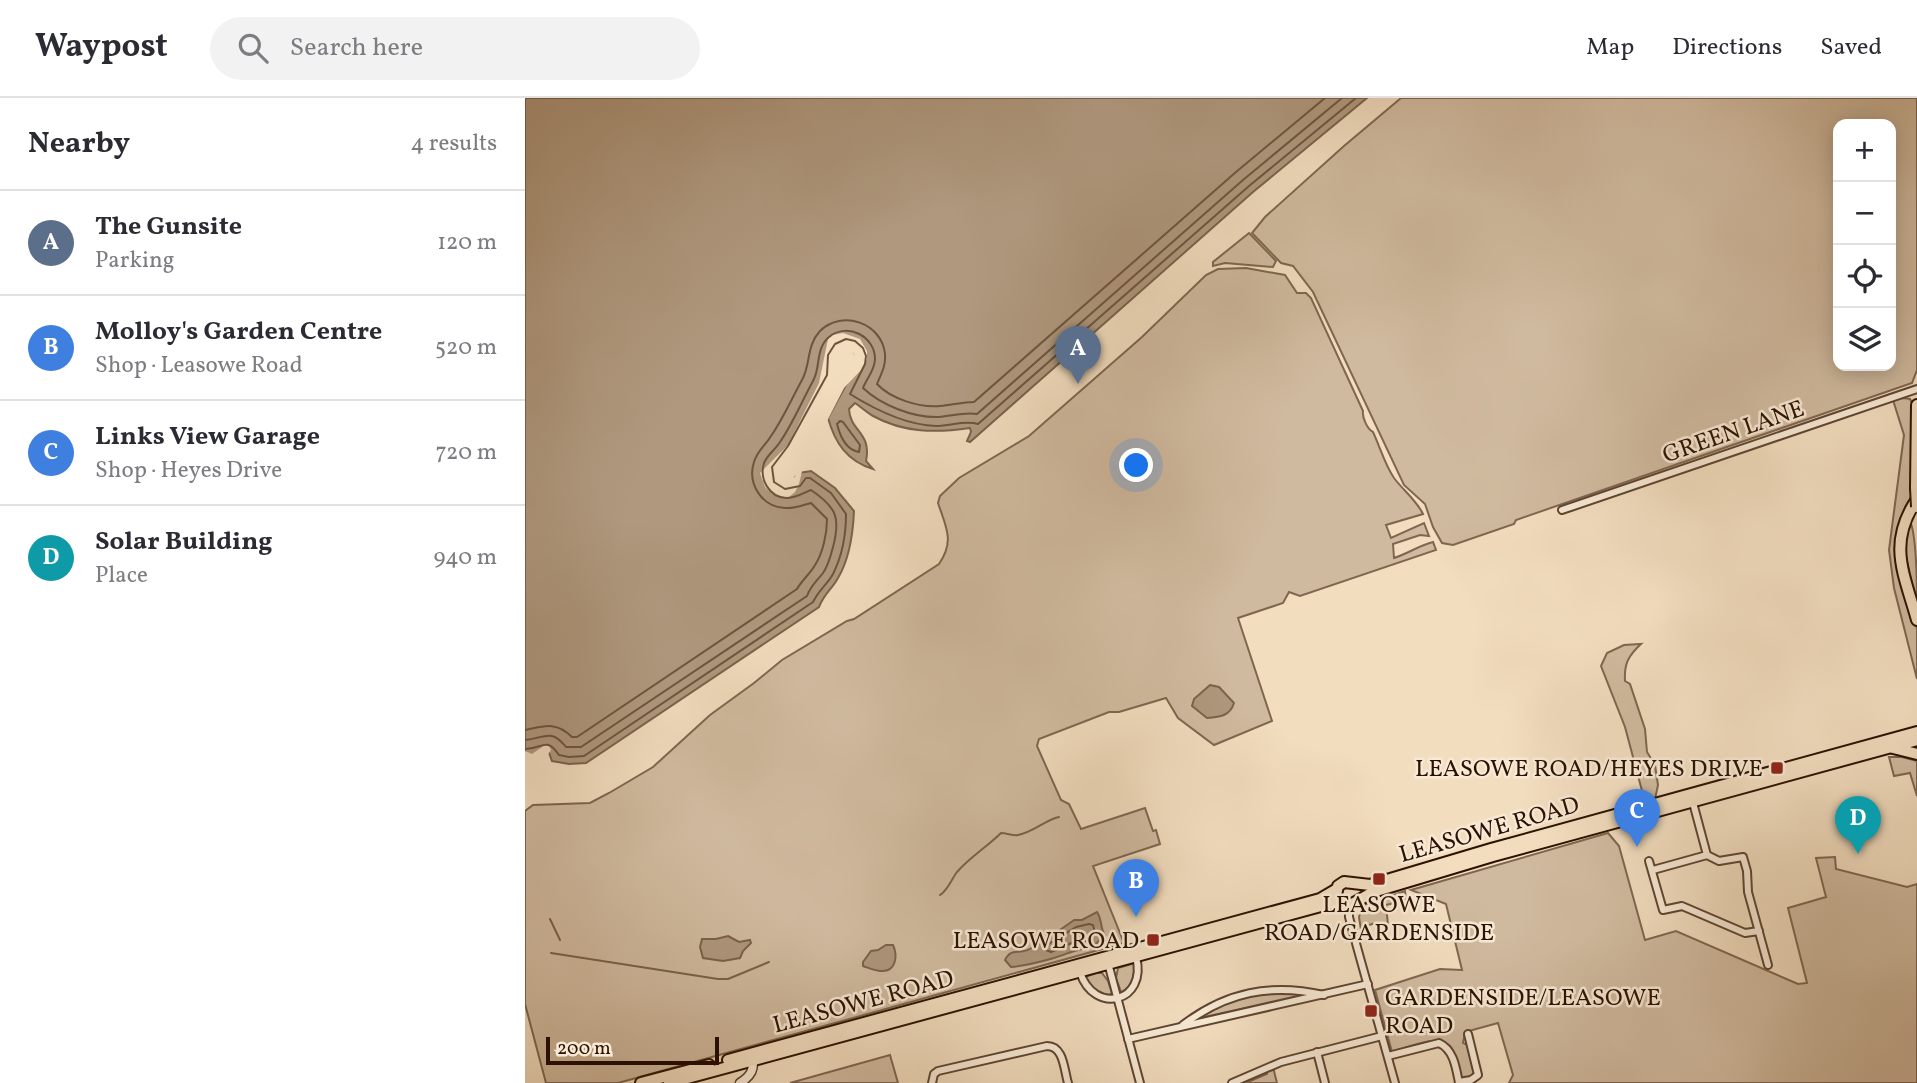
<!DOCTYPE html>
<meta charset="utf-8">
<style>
body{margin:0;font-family:Vollkorn,serif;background:#f2f2f3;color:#2b2b33}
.controls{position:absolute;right:21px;top:21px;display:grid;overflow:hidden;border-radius:14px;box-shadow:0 4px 18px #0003}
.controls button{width:63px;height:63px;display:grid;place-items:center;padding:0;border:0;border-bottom:2px solid #e1e1e2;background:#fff;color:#2b2b33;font:35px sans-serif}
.scale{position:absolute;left:21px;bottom:18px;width:173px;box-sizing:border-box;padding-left:7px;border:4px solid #2c1100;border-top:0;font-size:19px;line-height:24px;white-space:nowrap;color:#2c1100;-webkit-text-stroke:5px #f7e9d5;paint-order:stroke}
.you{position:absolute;left:612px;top:368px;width:24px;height:24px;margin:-18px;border:5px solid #fff;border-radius:50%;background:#1a73e8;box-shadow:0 0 0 10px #1a73e833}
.badge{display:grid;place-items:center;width:46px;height:46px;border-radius:50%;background:#111827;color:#fff;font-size:23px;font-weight:700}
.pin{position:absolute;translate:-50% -58px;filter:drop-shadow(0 2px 4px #0008)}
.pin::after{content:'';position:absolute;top:37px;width:24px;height:21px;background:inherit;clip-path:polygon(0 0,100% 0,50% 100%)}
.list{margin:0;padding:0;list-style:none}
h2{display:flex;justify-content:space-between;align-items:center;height:91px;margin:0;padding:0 28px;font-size:30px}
h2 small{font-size:23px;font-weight:400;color:#7c7c81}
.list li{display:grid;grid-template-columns:46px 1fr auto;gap:21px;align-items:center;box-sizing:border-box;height:105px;padding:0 28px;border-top:2px solid #e1e1e2}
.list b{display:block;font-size:26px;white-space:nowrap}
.list p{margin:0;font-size:23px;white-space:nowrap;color:#7c7c81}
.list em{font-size:23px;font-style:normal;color:#7c7c81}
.icon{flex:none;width:38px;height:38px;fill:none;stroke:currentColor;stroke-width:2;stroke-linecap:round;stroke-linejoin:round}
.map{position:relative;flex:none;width:1392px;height:985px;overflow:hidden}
header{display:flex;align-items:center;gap:42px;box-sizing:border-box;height:98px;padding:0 35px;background:#fff;border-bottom:2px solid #e1e1e2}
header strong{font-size:33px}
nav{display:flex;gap:38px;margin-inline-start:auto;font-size:24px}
.search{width:490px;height:63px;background:#f2f2f3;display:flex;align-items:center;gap:18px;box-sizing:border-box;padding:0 24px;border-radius:38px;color:#7c7c81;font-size:26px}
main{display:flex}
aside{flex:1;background:#fff}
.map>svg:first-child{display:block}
</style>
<header>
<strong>Waypost</strong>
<div class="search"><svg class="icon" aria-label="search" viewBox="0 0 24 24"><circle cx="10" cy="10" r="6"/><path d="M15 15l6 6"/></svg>Search here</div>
<nav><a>Map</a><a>Directions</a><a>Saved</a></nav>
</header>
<main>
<aside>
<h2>Nearby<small>4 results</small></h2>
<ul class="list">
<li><span class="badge" style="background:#5c6f8a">A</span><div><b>The Gunsite</b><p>Parking</p></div><em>120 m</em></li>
<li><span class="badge" style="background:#3f7fe0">B</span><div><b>Molloy's Garden Centre</b><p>Shop · Leasowe Road</p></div><em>520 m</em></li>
<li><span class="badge" style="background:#3f7fe0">C</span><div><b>Links View Garage</b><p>Shop · Heyes Drive</p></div><em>720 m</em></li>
<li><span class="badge" style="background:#0f9aa8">D</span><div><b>Solar Building</b><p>Place</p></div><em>940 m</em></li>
</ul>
</aside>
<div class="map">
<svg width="1392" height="985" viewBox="0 0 1392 985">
<rect width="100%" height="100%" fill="#f2ddbf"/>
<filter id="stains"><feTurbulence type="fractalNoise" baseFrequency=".00286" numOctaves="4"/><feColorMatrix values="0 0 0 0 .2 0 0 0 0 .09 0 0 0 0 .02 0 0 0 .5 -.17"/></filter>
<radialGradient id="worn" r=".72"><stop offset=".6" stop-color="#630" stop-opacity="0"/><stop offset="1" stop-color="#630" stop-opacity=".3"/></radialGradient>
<g fill="#d0ba9f" stroke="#7e6650" stroke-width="2" fill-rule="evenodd">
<path d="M 876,0 L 1392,0 L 1392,272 L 1387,285 L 991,422 L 989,426 L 928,447 L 917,445 L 908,429 L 900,406 L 879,387 L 788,194 L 768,168 L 756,165 L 727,135 L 740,119 L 819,48 ZM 1313,26 L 1366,26 L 1366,268 L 1313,268 Z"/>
<path d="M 724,135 L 751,163 L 748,169 L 700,165 L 688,168 L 688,164 Z"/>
<path d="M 721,170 L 760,177 L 772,195 L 781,195 L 786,200 L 838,313 C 837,319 842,331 848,334 C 855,349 860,367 869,380 C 878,392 892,403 898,416 L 861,427 L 866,440 L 899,425 L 904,438 L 895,437 L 868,446 L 869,460 C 882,456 895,447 908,444 L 911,452 L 775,498 L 764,494 L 758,505 L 713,520 L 747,623 L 689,647 L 653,620 L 641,600 L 594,614 L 584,614 L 514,641 L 512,648 L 536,702 L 544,706 L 556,731 L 620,710 L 628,733 L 631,732 L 635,746 L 568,768 L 599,845 L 93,985 L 21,985 L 0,906 L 0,713 L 8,707 L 65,705 L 84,695 L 128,669 L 185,617 L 229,585 L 257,562 L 322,523 L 329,521 L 414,466 C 430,443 421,429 413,405 L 415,398 L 434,380 L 504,338 L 617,239 L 681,177 L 693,171 Z"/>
<path d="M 1378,300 L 1385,301 L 1388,307 L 1386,356 L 1387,401 L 1380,409 L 1378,480 L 1392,531 L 1392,581 L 1369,490 L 1364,452 L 1379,337 L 1368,302 Z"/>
<path d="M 1384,421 C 1392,434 1392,489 1392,507 L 1379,450 Z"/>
<path d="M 1116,546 C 1103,558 1099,566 1100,583 L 1105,586 L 1120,631 L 1122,654 L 1130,667 L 1133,687 L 1130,701 L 1120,704 L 1100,629 L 1076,568 L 1082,555 L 1099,547 Z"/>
<path d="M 1364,659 L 1377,659 L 1392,663 L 1392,698 L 1385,675 L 1369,678 Z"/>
<path d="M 1083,735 L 1094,748 L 1120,842 L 1151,833 L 1273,886 L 1282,885 L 1263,810 L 1301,799 L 1291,760 L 1310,759 L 1311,771 L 1382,789 L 1392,786 L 1392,985 L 984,985 L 988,977 L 973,925 L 940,934 L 938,945 L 945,948 L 951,973 L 946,979 L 937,981 C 934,972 932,958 926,949 C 914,934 882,950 867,954 L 850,892 L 915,871 L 937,872 L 921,806 L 886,792 Z"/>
<path d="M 880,793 L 881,802 L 861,807 L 863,827 L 852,829 L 850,825 L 841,828 L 839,833 L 836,832 L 834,819 L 838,807 Z"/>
<path d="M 610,865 L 610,884 L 599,894 L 596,894 L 591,880 L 593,870 Z"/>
<path d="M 571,875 L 577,875 L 583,883 L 587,895 L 583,898 L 569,894 L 560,879 Z"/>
<path d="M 752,893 L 780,895 L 782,897 L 670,921 C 700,903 717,898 752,893 Z"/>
<path d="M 365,957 L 373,985 L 265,985 Z"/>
<path d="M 748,969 L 752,985 L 718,985 L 716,984 L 722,981 L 723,984 L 742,976 L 741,972 Z"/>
</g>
<g fill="#af987e" stroke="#7b624c" stroke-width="2">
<path d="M 0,0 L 842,0 L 728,94 L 445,344 L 442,343 L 446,334 L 445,330 C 411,335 379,335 348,318 C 341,314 336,309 330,305 L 324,311 C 325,334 347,334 341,363 L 348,371 C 322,363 310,345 303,320 L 334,263 L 325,248 L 314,251 L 257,365 L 255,381 L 267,383 L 274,375 L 286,373 L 310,390 L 329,413 C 328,436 325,460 313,480 C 307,491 299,496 294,509 L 61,665 L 44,666 L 27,663 L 23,652 L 6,658 L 0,658 Z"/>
<path d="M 685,587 L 694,589 L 709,605 C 705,618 695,619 682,620 L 667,608 L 669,601 Z"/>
<path d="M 572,814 C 577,821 575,829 580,838 L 566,850 C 552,850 543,856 529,860 C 515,864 501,868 486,869 L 480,862 C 485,852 489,855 499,853 C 508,852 539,829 549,822 L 557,822 Z"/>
<path d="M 203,838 L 214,844 L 225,842 L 226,845 L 218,853 L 215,860 L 198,863 L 178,860 L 175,849 L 177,841 L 191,841 Z"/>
<path d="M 361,847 L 368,847 C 373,858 371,874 356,873 C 350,873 344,870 338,868 L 338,864 L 346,853 L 353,852 Z"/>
</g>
<g fill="#f2ddbf">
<path d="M 318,235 L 335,241 L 342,253 L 342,261 L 336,272 L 319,290 L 301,325 L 300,318 L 330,262 L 329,256 L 324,252 L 317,254 L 312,262 L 312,280 L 272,354 L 257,373 L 258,379 L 262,381 L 270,379 L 271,373 L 278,369 L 274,386 L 270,394 L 263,400 L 256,400 L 246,395 L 240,389 L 235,375 L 263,347 L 294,285 L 303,241 L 308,237 Z"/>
<path d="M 20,647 L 24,648 L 26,652 L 22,658 L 0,661 L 0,653 L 7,656 Z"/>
</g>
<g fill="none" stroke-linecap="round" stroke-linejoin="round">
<g stroke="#6e543f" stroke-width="2">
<path d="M 315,323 L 318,324 L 335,347 L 334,354 C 321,352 315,338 312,326 Z"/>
<path d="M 0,632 C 19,628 31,623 47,639 L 52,639 L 272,491 C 277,482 285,476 290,467 C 298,455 302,435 302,421 L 286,405 C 278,407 269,411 260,410 C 237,409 222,386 229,364 C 232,353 240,348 246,338 C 258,321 267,300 277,282 C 286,266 281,248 295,233 C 317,211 357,225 360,256 C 361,268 356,276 352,286 C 366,301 395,310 415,308 C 427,307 438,304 449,304 L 711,74 L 800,0"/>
<path d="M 0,642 C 20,640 26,630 41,649 L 56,649 L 282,498 C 286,487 292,483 298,475 C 303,468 306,457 308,449 C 316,419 311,409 286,392 C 278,395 271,400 261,400 C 244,399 234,381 239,365 C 243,356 250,352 255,344 C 268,325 277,303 288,283 C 296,269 290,251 304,239 C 322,224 350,238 350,261 C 350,272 342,280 338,290 C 356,307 388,320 414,319 C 427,318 439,314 452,316 L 718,82 L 817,0"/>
<path d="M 0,651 C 18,651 21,638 34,657 L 44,659 L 59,658 L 288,504 C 295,490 302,487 308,476 C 317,458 321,436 321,416 L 306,395 L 285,380 L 281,380 L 275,388 L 260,391 L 249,384 L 247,369 L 263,348 L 302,277 L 303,257 L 310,246 L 321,241 L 330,243 L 338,250 L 341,258 L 340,266 L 325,296 C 349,311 380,327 411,328 C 426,328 439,322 453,326 L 724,88 L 831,0"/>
<path d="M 564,826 L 568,827 L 570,835 L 564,843 L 551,843 L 526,854 L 521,852 L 522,847 L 551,829 Z"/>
</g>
<g stroke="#7b624c" stroke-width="2">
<path d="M 415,797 C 423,792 426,782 432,774 C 444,760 463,748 476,735 C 482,735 488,738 493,737 C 509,734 520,722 534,719"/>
<path d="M 25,821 L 35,842"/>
<path d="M 26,855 L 193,881 L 203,881 L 244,864"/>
</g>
<defs>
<g id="minor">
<path d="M 1037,412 L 1392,291"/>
<path d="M 1167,701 L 1182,757 L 1194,763 L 1218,759 L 1222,773 L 1223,794 L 1243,867"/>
<path d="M 1124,763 L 1138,812 L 1157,808 L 1220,835 L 1234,833"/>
<path d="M 1128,772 L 1182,757"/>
<path d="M 824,807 L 824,819 L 832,849 L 870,985"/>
<path d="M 583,865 L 615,985"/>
<path d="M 555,874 C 569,918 623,904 611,859"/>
<path d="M 658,927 C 701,894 746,885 799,897"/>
<path d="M 603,941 L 843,886"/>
<path d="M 792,954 L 800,985"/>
<path d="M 863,958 L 914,945 C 929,952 931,970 934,985"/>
<path d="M 934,984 L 946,982 L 953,977 L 943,936"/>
<path d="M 407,985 L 409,976 L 413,973 L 522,948 C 539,948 539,972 543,985"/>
<path d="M 707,985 L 756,964 L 857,938"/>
</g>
<path id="tertiary" d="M 215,985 C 226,978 230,971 227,959"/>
<g id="primary">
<path d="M 1391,390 L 1392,307"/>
<path d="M 1392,401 C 1362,446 1379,475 1392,522"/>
<path d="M 1368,650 L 1392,656"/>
<path d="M 811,797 L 813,788 L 819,784 L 845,787 L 966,751 L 1392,634"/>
<path d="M 203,962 L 795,801 L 812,791"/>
<path d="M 116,985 L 184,967"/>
<path d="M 144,985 L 807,805 L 827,806 L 848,794 L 968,758 L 1392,642"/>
</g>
</defs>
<use href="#minor" stroke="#5e4430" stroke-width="10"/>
<use href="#tertiary" stroke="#5e4430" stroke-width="11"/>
<use href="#primary" stroke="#2c1100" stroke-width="14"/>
<use href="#minor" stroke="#f7e9d5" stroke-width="6"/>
<use href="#tertiary" stroke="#f7e9d5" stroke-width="8"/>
<use href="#primary" stroke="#f2ddbf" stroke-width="10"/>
<defs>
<path id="primary-bridge" d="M 1391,390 L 1392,409"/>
</defs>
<use href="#primary-bridge" stroke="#2c1100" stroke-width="14" stroke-linecap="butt"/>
<use href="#primary-bridge" stroke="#f2ddbf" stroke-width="10"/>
</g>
<g fill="#8f2418" stroke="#f7e9d5" stroke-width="2.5">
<rect x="1245" y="663" width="14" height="14" rx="3.5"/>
<rect x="847" y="774" width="14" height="14" rx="3.5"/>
<rect x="621" y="835" width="14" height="14" rx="3.5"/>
<rect x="839" y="906" width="14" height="14" rx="3.5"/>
</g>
<g text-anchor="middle" stroke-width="5" stroke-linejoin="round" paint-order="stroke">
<g font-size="24" fill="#2c1100" stroke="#f7e9d5">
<text transform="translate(1208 333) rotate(-19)" y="8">GREEN LANE</text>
<text transform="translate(964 731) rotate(-16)" y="8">LEASOWE ROAD</text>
<text transform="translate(338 903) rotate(-15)" y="8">LEASOWE ROAD</text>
</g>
<g font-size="24" fill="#2c1100" stroke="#f7e9d5" text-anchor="end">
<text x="1238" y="678">LEASOWE ROAD/HEYES DRIVE</text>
<text x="854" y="814" text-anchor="middle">LEASOWE<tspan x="854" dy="28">ROAD/GARDENSIDE</tspan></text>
<text x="614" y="850">LEASOWE ROAD</text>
<text x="860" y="907" text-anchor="start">GARDENSIDE/LEASOWE<tspan x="860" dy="28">ROAD</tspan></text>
</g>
</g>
<rect width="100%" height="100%" filter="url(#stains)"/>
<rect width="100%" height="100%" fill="url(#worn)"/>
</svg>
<div class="controls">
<button>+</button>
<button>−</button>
<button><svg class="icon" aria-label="locate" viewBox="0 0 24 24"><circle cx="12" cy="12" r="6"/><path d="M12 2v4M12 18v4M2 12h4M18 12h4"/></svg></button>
<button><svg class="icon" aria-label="layers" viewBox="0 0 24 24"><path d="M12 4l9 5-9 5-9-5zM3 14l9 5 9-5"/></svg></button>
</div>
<div class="scale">200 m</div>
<div class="you"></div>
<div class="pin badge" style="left:553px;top:286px;background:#5c6f8a">A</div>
<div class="pin badge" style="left:611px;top:819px;background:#3f7fe0">B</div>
<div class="pin badge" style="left:1112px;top:749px;background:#3f7fe0">C</div>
<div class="pin badge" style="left:1333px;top:756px;background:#0f9aa8">D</div>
</div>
</main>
